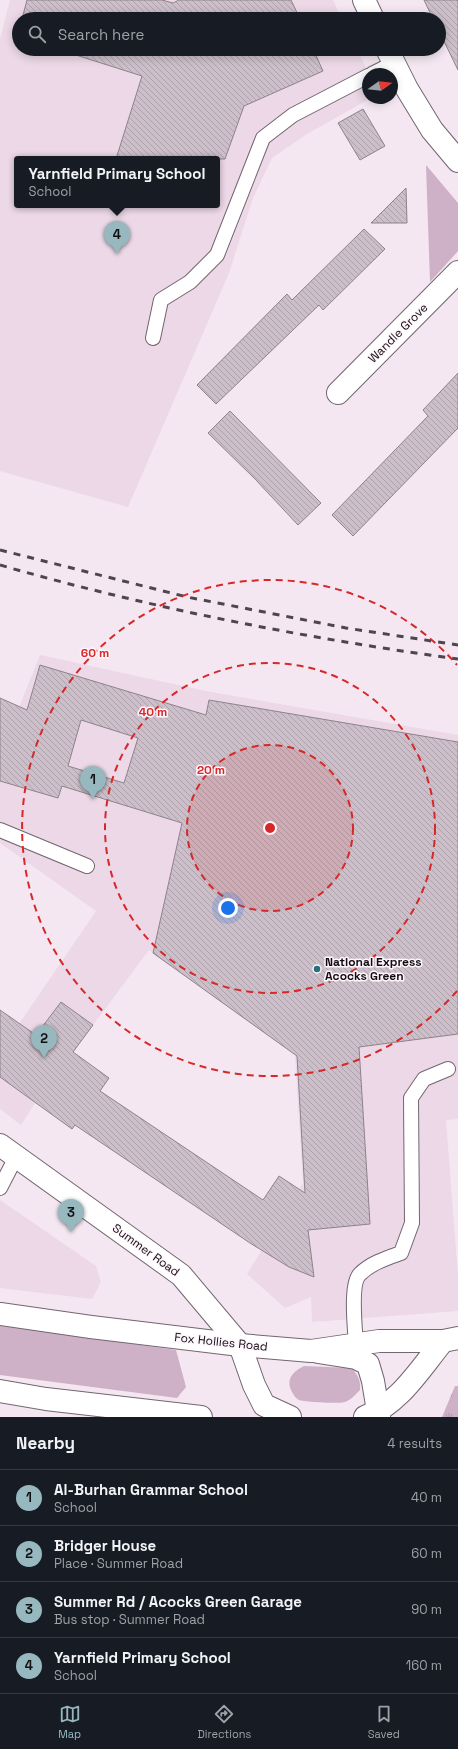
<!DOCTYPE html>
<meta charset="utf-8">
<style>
body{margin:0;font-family:"Space Grotesk",sans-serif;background:#20242c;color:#f1f3f6}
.compass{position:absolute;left:362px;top:68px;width:36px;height:36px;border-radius:50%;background:#171b24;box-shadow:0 2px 10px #0003;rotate:75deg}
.you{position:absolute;left:228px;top:908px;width:14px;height:14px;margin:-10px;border:3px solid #fff;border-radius:50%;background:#1a73e8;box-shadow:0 0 0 6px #1a73e833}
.badge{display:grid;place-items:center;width:26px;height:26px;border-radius:50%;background:#96b8be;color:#111;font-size:13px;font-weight:700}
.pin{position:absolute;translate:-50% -33px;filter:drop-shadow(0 1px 2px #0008)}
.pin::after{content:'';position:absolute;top:21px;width:14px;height:12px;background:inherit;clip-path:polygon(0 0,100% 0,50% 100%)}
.popup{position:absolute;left:14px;top:156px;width:206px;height:52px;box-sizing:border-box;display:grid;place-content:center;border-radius:4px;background:#171b24;filter:drop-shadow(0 1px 3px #0005);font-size:13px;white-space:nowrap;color:#9ea1a6}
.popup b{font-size:15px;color:#f1f3f6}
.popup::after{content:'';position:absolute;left:50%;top:100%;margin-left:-8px;border:8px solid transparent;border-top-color:#171b24}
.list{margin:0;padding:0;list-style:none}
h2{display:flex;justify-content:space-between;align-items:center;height:52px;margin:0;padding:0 16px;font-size:17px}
h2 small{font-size:13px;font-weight:400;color:#9ea1a6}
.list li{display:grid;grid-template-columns:26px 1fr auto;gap:12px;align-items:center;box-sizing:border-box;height:56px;padding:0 16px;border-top:1px solid #363941}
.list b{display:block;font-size:15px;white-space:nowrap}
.list p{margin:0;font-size:13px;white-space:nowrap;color:#9ea1a6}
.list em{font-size:13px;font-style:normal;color:#9ea1a6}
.icon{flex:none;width:22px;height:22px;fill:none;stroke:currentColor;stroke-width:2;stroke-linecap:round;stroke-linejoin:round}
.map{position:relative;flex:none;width:458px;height:1417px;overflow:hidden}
.search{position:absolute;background:#171b24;box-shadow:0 2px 10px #0003;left:12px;right:12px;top:12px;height:44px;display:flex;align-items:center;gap:10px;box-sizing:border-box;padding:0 14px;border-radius:22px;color:#9ea1a6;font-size:15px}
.sheet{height:276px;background:#171b24}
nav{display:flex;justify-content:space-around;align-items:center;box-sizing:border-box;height:56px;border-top:1px solid #363941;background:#171b24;font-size:11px;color:#9ea1a6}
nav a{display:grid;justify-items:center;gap:2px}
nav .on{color:#96b8be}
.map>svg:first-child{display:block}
</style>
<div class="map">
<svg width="458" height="1417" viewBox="0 0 458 1417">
<defs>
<pattern id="park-tufts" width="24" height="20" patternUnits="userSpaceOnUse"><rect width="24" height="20" fill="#ceb1c7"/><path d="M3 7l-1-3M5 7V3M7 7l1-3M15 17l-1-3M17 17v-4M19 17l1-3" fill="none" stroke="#b097aa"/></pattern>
<pattern id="building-back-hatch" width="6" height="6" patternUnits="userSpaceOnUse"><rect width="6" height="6" fill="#ccbfc9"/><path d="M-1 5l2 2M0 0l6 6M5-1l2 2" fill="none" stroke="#aea3ac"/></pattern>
</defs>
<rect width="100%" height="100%" fill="#f4e7f1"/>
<g fill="#ecd8e7" fill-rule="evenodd">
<path d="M 10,0 L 333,0 L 342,19 L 19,19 L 19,49 L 357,49 L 369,74 L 368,98 L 371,98 L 307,134 L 272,158 L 253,198 L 229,273 L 128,507 L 0,471 L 0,38 ZM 17,159 L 217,159 L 217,205 L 17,205 Z"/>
<path d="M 40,655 L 211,692 L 458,735 L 458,1119 L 446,1120 L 458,1276 L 458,1311 L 312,1322 L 311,1297 L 285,1308 L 247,1274 L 303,1183 L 295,1055 L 149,950 L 35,1103 L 21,1125 L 0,1109 L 0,1052 L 96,911 L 0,843 L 0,755 Z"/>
<path d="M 0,1200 L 96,1266 L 101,1282 L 92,1299 L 0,1288 Z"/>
</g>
<g fill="#ceb1c7">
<path d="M 426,165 L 458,203 L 458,251 L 430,282 Z"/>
<path d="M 0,1325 L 176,1350 L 186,1387 L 177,1398 L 0,1375 Z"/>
<path d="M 304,1366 L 352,1368 C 358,1376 361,1380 360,1390 C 356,1394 351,1400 345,1402 C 340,1404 304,1402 299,1400 C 295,1398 293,1394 291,1390 C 286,1378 294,1371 304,1366 Z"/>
</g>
<path fill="url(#park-tufts)" d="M 455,1386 L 458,1386 L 458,1417 L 442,1417 Z"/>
<g fill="url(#building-back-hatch)" stroke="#8e828b" fill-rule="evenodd">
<path d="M 27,0 L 162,0 L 173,3 L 179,0 L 291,0 L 300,19 L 22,19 Z"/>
<path d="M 424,0 L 458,0 L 458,70 L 439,31 L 439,19 L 433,19 Z"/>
<path d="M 57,49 L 313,49 L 323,71 L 244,106 L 225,159 L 116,159 L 142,76 Z"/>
<path d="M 363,109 L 385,146 L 360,160 L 338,123 Z"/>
<path d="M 406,188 L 407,223 L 371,223 Z"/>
<path d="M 364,229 L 385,249 L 323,310 L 319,305 L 216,404 L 197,385 L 287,294 L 292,300 Z"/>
<path d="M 458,373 L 458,428 L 353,536 L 332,515 L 428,416 L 423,410 Z"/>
<path d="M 230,411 L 321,503 L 298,525 L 255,479 L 208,433 Z"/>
<path d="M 40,665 L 206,715 L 209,700 L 458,742 L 458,1034 L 359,1047 L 370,1224 L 308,1230 L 314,1277 L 289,1267 L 250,1243 L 75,1125 L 72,1129 L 0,1077 L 0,1010 L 36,1035 L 61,1002 L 93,1025 L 73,1052 L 109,1078 L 100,1091 L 263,1200 L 279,1176 L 305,1193 L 297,1056 L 153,953 L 182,823 L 62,786 L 58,798 L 0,781 L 0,698 L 27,710 ZM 81,720 L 138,738 L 124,783 L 68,766 Z"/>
</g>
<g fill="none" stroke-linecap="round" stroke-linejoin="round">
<defs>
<g id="service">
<path d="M 372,74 L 394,63"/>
<path d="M 153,338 L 161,300 L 190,282 L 217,255 L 263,138 L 293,115 L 368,76"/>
<path d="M 0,830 L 87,866"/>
<path d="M 0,1188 L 16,1157"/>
<path d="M 356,1344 C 355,1330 350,1283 360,1274 C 371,1263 387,1258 401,1253 L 412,1223 L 411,1098 L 424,1079 L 448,1069"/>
</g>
<g id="minor">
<path d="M 364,0 L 373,19"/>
<path d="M 387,49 L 407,89 L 432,130 L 458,161"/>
<path d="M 338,393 L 458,272"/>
</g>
<g id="secondary">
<path d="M 0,1145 L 181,1275 L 240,1345 L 254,1385 L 264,1405 L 290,1417"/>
<path d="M 318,1352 L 356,1358 L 368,1364 L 373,1381 L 379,1417"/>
</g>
<g id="primary">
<path d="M 0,1314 L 91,1327 L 240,1345 L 311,1351 L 379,1341 L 443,1341 L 458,1338"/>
<path d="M 0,1391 L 46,1399 L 201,1417"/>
<path d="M 365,1417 C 400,1403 420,1369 443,1341"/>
</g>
</defs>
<use href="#service" stroke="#72666f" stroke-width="16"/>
<use href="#minor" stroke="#72666f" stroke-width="24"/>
<use href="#secondary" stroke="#72666f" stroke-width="24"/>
<use href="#primary" stroke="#72666f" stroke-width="24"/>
<use href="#service" stroke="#fff" stroke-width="14"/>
<use href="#minor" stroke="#fff" stroke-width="22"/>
<use href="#secondary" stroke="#fff" stroke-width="22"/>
<use href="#primary" stroke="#fff" stroke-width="22"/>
<g stroke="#4d464b" stroke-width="3" stroke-dasharray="7 7" stroke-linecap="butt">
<path d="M 0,550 L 187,597 L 346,628 L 458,645"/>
<path d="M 0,565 C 150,608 304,638 458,659"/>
</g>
</g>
<circle cx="270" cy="828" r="83" fill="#d62828" fill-opacity=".12"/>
<g fill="none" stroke="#d62828" stroke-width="2" stroke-dasharray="7 5">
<circle cx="270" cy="828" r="83"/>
<circle cx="270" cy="828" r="165"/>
<path d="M457 991A248 248 0 1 1 457 665"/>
</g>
<circle fill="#276f7a" stroke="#fef6fc" stroke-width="1.5" cx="317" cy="969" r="4"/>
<g text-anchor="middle" stroke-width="3" stroke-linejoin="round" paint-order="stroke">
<g font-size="12" fill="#120d10" stroke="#fef6fc">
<text transform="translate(398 333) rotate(-45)" y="4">Wandle Grove</text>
<text transform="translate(146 1250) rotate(36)" y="4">Summer Road</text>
<text transform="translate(221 1342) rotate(6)" y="4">Fox Hollies Road</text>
</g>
<g font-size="12" font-weight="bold" fill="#120d10" stroke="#fef6fc" text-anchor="start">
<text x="325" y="966">National Express<tspan x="325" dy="14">Acocks Green</tspan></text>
</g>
</g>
<circle cx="270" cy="828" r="6" fill="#d62828" stroke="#fef6fc" stroke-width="2"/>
<g font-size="12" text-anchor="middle" font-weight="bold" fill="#d62828" stroke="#fef6fc" stroke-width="3" stroke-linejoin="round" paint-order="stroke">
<text x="95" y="657">60 m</text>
<text x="153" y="716">40 m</text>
<text x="211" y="774">20 m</text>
</g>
</svg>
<svg class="compass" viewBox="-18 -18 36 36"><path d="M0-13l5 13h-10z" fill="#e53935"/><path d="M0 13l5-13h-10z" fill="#9ea1a6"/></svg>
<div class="you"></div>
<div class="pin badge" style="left:93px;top:799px">1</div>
<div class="pin badge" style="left:44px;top:1058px">2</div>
<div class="pin badge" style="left:71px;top:1232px">3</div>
<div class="pin badge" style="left:117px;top:254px">4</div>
<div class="popup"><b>Yarnfield Primary School</b>School</div>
<div class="search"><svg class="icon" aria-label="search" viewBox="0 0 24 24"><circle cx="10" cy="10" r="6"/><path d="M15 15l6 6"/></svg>Search here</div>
</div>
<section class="sheet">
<h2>Nearby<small>4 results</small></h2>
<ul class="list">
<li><span class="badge">1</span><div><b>Al-Burhan Grammar School</b><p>School</p></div><em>40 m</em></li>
<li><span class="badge">2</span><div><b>Bridger House</b><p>Place · Summer Road</p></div><em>60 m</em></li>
<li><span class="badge">3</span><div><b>Summer Rd / Acocks Green Garage</b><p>Bus stop · Summer Road</p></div><em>90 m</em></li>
<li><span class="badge">4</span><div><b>Yarnfield Primary School</b><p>School</p></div><em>160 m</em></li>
</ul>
</section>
<nav>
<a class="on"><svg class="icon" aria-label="map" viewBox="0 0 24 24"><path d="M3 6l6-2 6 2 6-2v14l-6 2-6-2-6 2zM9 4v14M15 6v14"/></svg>Map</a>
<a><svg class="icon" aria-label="directions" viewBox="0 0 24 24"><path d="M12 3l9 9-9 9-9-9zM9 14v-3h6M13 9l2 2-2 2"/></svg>Directions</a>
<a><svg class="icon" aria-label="saved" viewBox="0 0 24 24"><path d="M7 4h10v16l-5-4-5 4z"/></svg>Saved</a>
</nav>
